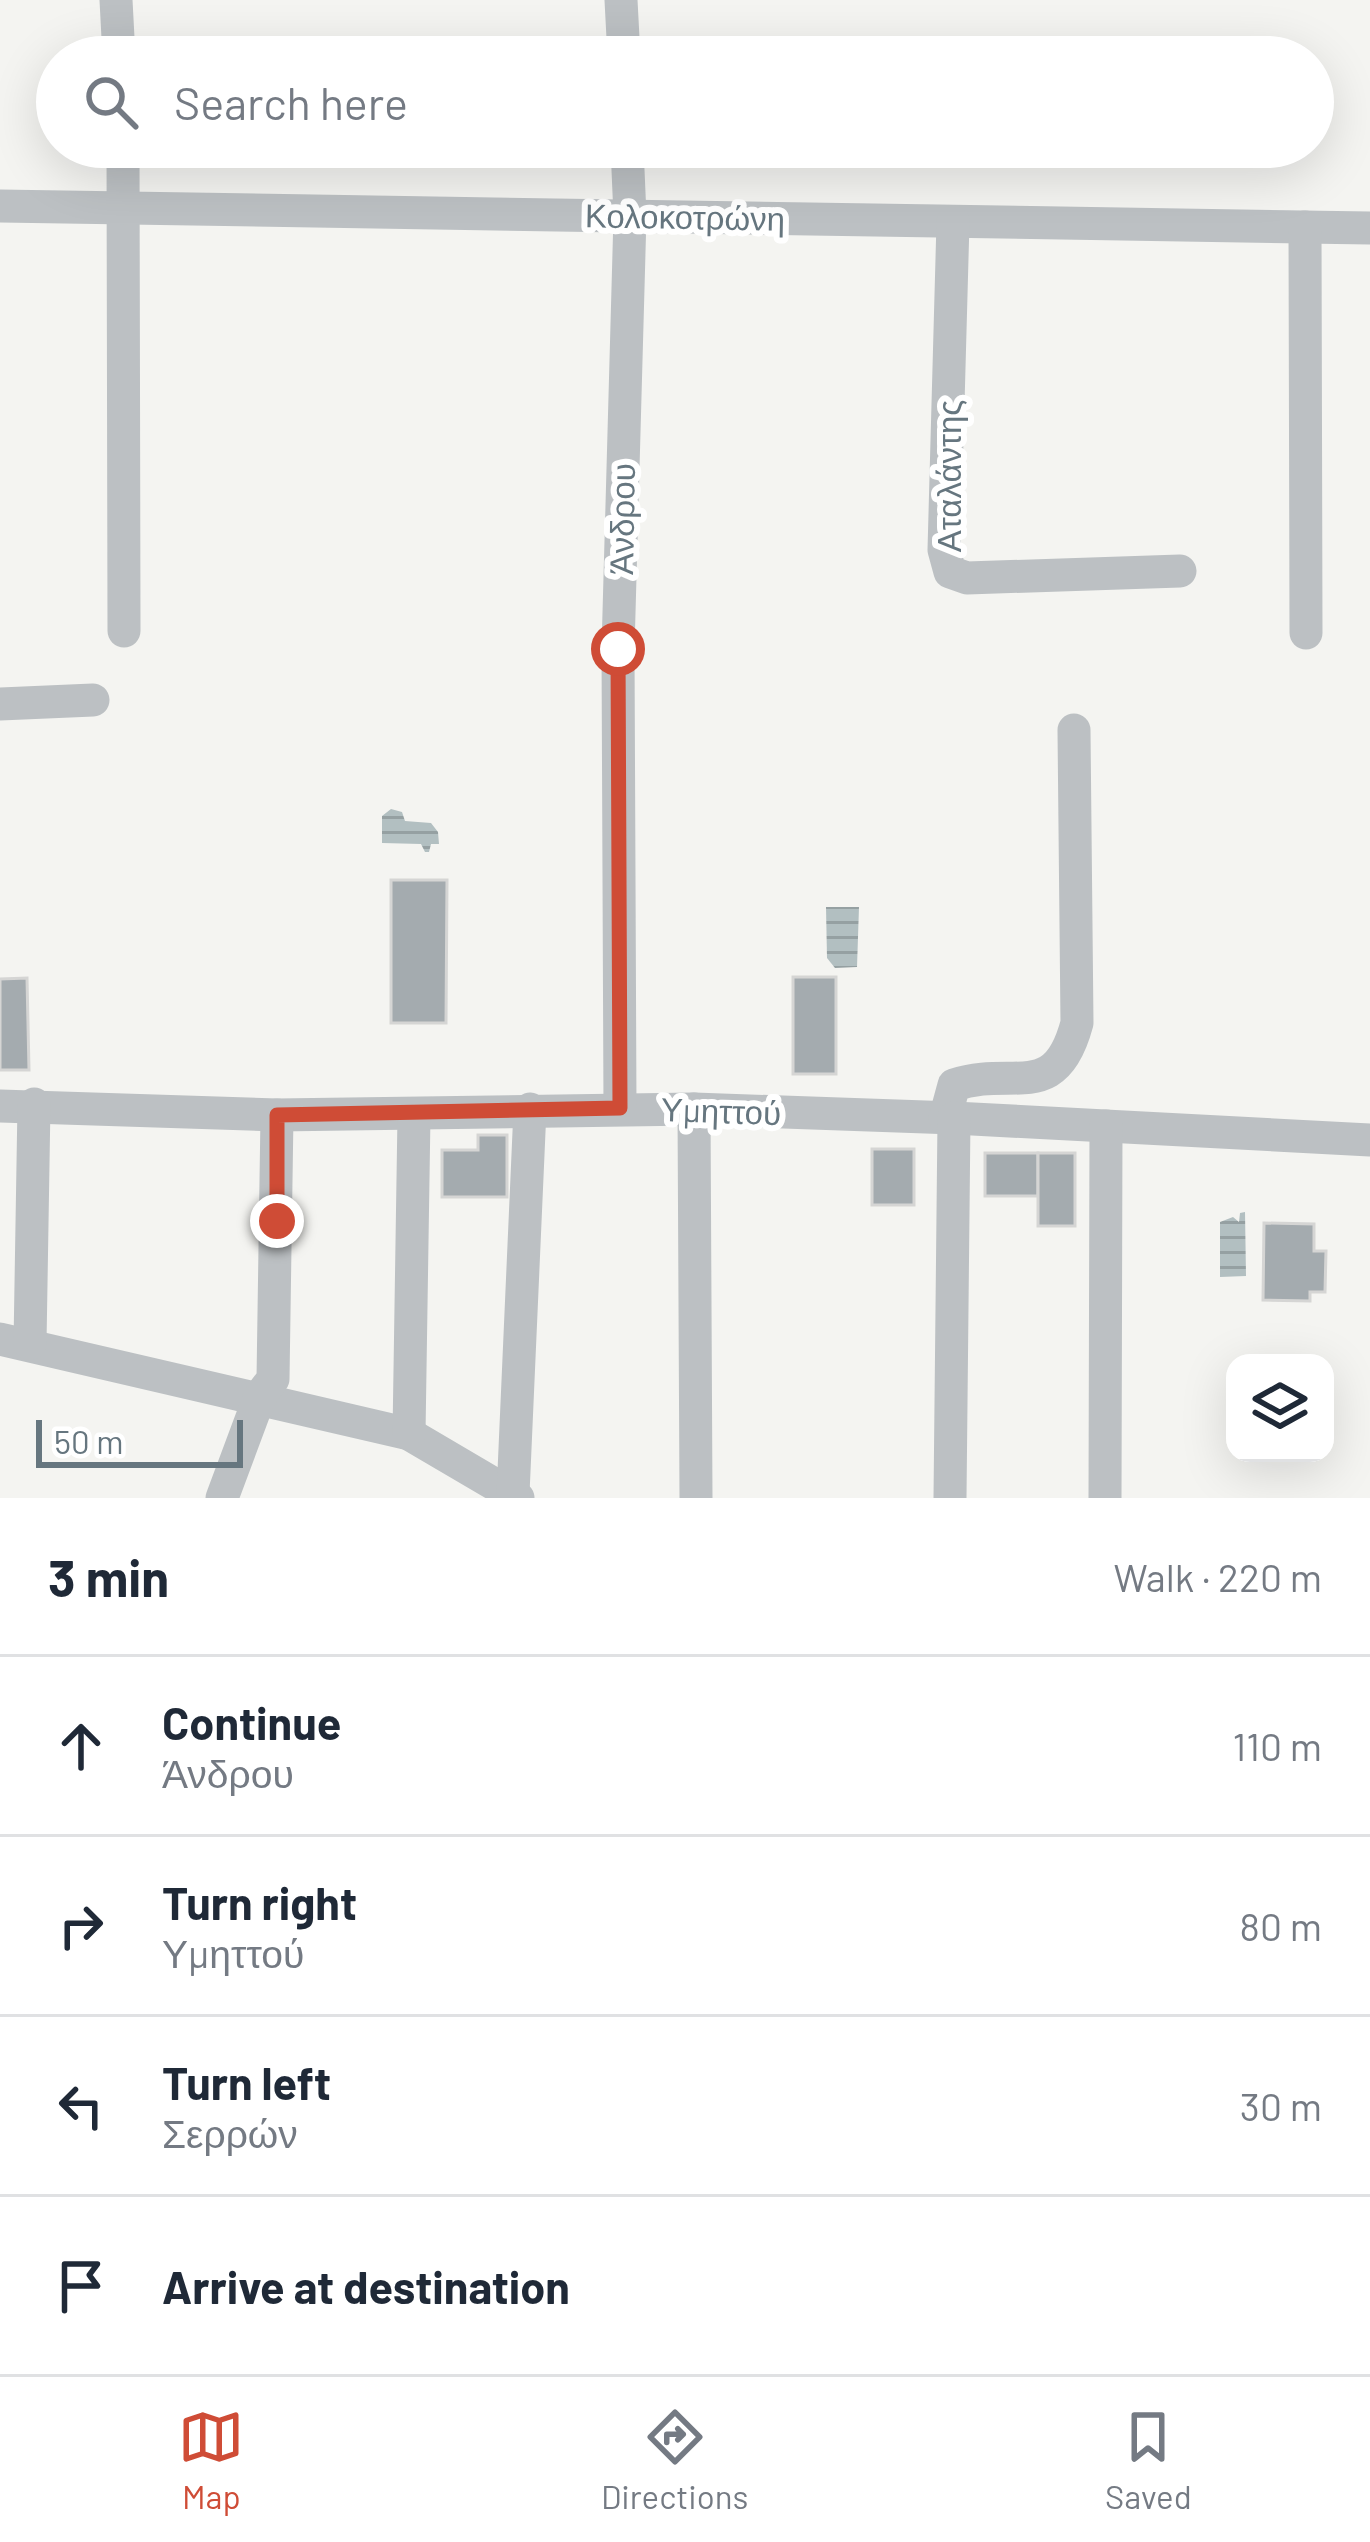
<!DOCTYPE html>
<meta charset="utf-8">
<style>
body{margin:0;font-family:Barlow,sans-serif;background:#f2f2f3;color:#1f2937}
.controls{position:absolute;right:36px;bottom:36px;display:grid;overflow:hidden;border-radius:24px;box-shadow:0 12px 48px #0002}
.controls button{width:108px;height:108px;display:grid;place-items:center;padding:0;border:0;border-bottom:3px solid #e0e1e3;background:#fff;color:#1f2937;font:60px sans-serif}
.scale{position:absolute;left:36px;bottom:30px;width:207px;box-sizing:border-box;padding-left:12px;border:6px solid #66767f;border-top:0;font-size:33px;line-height:42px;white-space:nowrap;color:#66767f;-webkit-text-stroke:9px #fff;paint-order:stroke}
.stop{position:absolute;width:36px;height:36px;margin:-27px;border:9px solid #cf4c36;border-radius:50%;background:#fff}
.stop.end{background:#cf4c36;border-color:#fff;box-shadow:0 3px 12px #0008}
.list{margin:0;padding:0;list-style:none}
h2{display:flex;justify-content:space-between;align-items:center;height:156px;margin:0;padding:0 48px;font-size:51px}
h2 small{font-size:39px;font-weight:400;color:#747a83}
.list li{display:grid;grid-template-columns:78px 1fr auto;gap:36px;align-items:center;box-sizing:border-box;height:180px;padding:0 48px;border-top:3px solid #e0e1e3}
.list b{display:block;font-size:45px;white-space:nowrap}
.list p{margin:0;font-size:39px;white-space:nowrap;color:#747a83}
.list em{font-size:39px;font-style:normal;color:#747a83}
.icon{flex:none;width:66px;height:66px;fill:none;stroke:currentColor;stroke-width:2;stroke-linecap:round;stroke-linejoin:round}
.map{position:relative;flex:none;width:1370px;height:1498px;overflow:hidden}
.search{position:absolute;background:#fff;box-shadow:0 12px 48px #0002;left:36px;right:36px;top:36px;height:132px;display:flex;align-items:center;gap:30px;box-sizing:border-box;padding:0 42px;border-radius:66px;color:#747a83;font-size:45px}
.sheet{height:876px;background:#fff}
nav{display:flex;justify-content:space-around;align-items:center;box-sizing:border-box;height:168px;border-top:3px solid #e0e1e3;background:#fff;font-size:33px;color:#747a83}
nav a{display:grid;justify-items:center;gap:6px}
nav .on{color:#cf4c36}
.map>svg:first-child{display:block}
</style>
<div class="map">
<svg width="1370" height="1498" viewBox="0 0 1370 1498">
<defs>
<pattern id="water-rules" width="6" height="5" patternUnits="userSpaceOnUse" patternTransform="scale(3)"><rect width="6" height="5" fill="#b2bfc1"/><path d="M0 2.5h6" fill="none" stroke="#95a0a2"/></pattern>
</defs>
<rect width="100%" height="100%" fill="#f4f4f1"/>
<g fill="url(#water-rules)">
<path d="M 391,809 L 402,812 L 405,821 L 431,823 L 438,832 L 439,844 L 431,844 L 429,852 L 425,852 L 421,844 L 382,843 L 382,816 Z"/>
<path d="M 826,907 L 859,907 L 857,967 L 835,968 L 827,958 Z"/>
<path d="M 1245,1212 L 1246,1276 L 1220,1277 L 1220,1222 L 1233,1217 L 1239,1222 L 1240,1213 Z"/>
</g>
<g fill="#a4abaf" stroke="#d5d5d4" stroke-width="3">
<path d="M 391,880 L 447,880 L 446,1023 L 391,1023 Z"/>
<rect x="793" y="977" width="43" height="97"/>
<path d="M 27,978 L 29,1070 L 0,1070 L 0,979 Z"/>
<path d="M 478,1135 L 507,1135 L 507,1197 L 442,1197 L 442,1150 L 478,1150 Z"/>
<rect x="872" y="1149" width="42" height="56"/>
<rect x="985" y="1153" width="53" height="43"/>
<rect x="1038" y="1153" width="37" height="73"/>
<path d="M 1264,1223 L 1314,1224 L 1314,1251 L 1326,1251 L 1325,1292 L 1310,1292 L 1310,1301 L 1263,1300 Z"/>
</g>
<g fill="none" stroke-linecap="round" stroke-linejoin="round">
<g stroke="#bcc0c3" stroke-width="33">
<path d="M 116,0 L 119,57"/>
<path d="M 621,0 L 624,57"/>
<path d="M 123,147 L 124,631"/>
<path d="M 0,206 L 1370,228"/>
<path d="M 953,222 L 944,550 L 950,572 L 967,578 L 1180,571"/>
<path d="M 1305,227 L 1306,633"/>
<path d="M 0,704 L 93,700"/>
<path d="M 0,1106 L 277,1115 L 694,1109 L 954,1118 L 1370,1140"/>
<path d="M 620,1108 L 618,649 L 630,216 L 627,147"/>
<path d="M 694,1109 L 696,1498"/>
<path d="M 945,1118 L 954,1085 C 1014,1065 1055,1105 1077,1023 L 1074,730"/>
<path d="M 0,1339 L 409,1434 L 518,1498"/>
<path d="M 30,1344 L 34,1104"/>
<path d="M 409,1434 L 414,1115"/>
<path d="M 513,1494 L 530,1109"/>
<path d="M 222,1498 L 260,1396 L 273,1379 L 277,1115"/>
<path d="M 950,1498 L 954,1118"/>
<path d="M 1105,1498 L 1106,1126"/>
</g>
</g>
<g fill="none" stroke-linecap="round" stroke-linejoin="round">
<path stroke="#cf4c36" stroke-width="15" d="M 277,1221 L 277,1115 L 620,1108 L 618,649"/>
</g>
<g text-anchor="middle" stroke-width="12" stroke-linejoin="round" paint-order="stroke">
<g font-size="33" fill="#66767f" stroke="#fff">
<text transform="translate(685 217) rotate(1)" y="12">Κολοκοτρώνη</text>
<text transform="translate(949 476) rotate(-90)" y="12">Αταλάντης</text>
<text transform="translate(622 519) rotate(-89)" y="12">Άνδρου</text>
<text transform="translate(721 1111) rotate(2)" y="12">Υμηττού</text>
</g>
</g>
</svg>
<div class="controls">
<button><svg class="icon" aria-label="layers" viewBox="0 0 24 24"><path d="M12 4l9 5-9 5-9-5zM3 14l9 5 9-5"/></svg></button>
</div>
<div class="scale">50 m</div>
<div class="stop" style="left:618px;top:649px"></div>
<div class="stop end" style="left:277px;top:1221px"></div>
<div class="search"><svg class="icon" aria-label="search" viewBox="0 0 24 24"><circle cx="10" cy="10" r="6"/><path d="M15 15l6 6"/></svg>Search here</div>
</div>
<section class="sheet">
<h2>3 min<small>Walk · 220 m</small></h2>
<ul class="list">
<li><svg class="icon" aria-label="ahead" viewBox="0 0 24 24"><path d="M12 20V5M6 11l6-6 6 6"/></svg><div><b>Continue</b><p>Άνδρου</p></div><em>110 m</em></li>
<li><svg class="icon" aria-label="right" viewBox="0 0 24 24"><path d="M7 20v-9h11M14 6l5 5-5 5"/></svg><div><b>Turn right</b><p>Υμηττού</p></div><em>80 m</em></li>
<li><svg class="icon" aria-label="left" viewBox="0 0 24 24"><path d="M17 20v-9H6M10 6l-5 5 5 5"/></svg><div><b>Turn left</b><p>Σερρών</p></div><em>30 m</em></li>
<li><svg class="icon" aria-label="arrive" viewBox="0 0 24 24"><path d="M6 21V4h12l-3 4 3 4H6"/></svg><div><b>Arrive at destination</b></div></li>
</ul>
</section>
<nav>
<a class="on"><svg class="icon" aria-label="map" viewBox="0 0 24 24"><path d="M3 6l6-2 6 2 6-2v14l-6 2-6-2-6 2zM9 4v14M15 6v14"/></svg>Map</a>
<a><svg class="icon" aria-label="directions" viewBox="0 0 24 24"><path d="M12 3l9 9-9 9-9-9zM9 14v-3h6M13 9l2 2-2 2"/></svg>Directions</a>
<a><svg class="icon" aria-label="saved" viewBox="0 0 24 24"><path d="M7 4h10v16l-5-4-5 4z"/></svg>Saved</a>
</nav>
